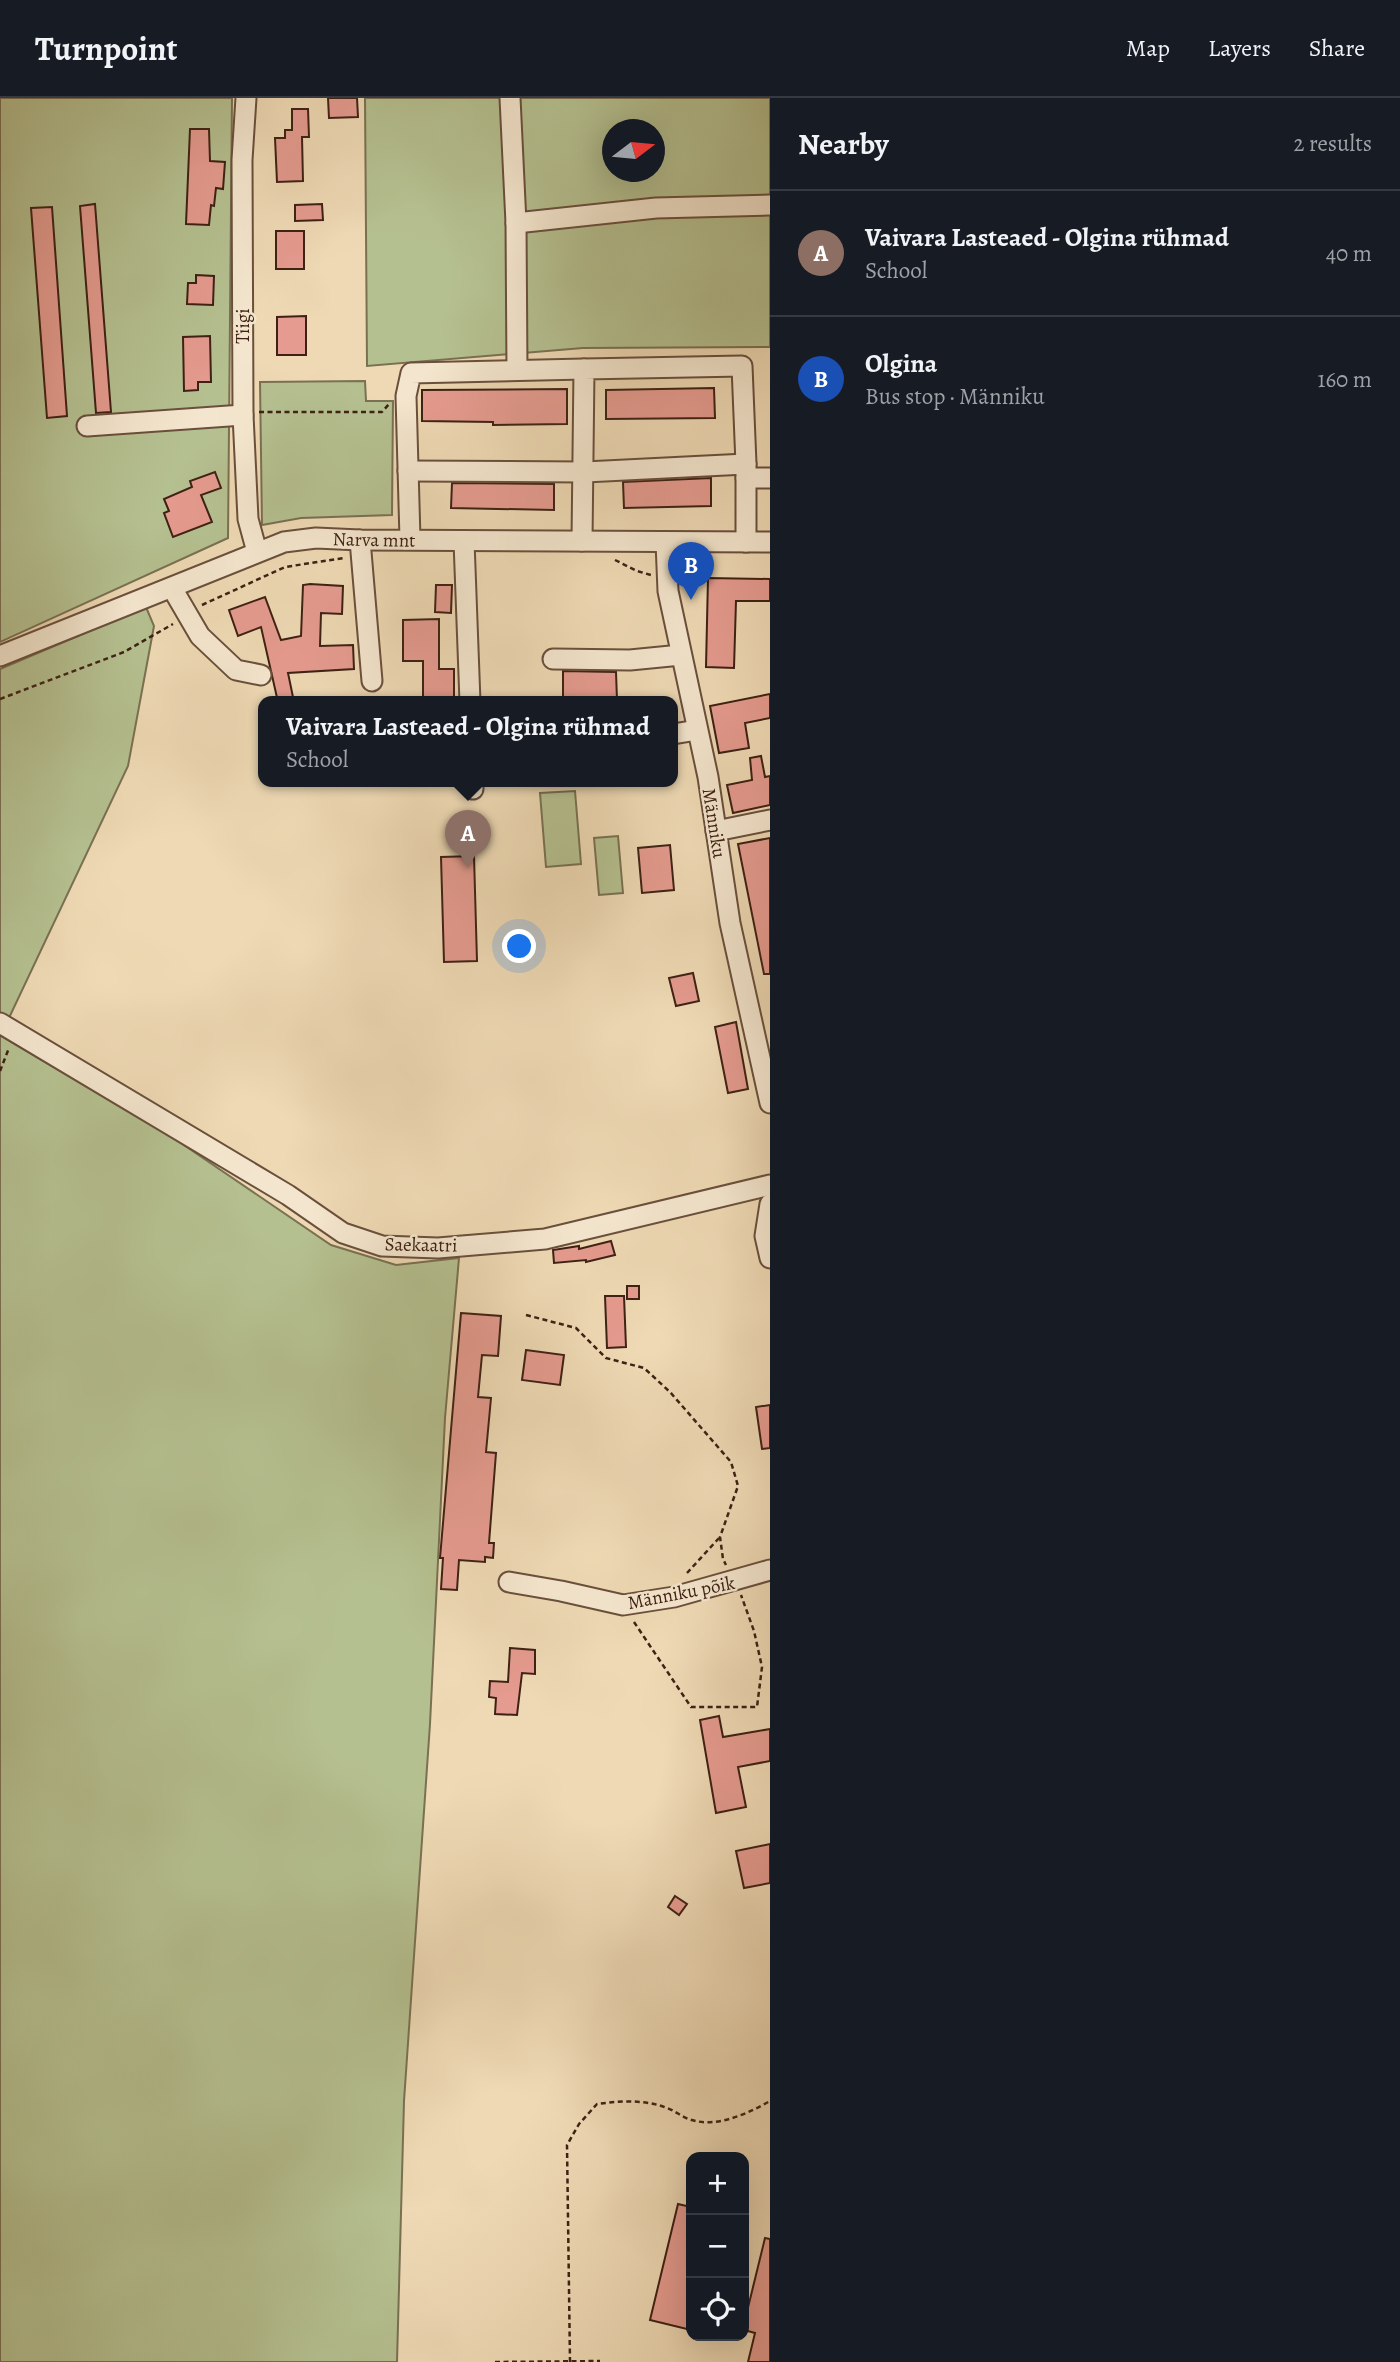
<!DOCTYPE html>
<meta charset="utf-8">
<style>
body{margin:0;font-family:Alegreya,serif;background:#20242c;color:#f1f3f6}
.controls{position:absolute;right:21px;bottom:21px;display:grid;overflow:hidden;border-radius:14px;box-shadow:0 7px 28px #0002}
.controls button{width:63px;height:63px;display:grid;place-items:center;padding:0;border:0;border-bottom:2px solid #363941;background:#171b24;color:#f1f3f6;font:35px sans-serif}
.compass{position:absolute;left:602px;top:21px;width:63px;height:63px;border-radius:50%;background:#171b24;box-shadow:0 7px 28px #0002;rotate:74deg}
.you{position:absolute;left:520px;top:849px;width:24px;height:24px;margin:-18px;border:5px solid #fff;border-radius:50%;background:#1a73e8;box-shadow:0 0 0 10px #1a73e833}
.badge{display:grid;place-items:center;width:46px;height:46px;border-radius:50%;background:#d93025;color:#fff;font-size:23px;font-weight:700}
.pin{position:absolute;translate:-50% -58px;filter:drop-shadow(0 2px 4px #0008)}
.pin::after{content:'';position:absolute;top:37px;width:24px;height:21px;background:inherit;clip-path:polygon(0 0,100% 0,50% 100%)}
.popup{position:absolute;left:258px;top:598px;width:420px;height:91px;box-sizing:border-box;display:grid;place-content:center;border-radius:14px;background:#171b24;filter:drop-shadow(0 2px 5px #0005);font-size:23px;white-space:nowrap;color:#9ea1a6}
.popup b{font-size:26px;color:#f1f3f6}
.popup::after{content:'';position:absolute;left:50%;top:100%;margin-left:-14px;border:14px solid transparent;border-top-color:#171b24}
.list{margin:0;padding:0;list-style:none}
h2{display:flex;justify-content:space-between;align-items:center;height:91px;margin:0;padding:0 28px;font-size:30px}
h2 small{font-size:23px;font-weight:400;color:#9ea1a6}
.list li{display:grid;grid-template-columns:46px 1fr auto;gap:21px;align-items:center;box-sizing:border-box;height:126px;padding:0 28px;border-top:2px solid #363941}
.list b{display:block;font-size:26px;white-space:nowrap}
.list p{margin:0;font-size:23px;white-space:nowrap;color:#9ea1a6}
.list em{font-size:23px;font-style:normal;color:#9ea1a6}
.icon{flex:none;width:38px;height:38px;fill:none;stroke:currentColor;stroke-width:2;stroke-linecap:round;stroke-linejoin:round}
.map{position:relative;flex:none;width:770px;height:2264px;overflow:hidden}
header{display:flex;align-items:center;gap:42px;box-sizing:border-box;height:98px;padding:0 35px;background:#171b24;border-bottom:2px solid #363941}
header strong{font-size:33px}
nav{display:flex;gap:38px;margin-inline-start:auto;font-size:24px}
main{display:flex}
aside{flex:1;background:#171b24}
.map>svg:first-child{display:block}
</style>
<header>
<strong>Turnpoint</strong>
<nav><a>Map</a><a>Layers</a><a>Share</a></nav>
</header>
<main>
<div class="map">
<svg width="770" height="2264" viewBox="0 0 770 2264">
<rect width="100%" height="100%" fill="#eed9b4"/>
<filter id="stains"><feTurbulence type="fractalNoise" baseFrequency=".00286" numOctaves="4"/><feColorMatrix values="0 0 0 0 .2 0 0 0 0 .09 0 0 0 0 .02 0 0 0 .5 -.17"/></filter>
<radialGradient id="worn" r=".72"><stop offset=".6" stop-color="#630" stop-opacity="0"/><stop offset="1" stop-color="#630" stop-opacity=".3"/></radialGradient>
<g fill="#b5c090" stroke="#7a7052" stroke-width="2" fill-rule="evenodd">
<path d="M 0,0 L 232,0 L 228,440 L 0,544 Z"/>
<path d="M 365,0 L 770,0 L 770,249 L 583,250 L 367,268 ZM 612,32 L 654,32 L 654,74 L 612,74 Z"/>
<path d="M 365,283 L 366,303 L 393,303 L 392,417 L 301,420 L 262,427 L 260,284 Z"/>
<path d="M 146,509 L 154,528 L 128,668 L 8,922 L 0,918 L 0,571 Z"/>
<path d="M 575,693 L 581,766 L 546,769 L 540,695 Z"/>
<path d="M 618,738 L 623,795 L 599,797 L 594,740 Z"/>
<path d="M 0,937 L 178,1043 L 331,1147 L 396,1167 L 459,1160 L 445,1320 L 430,1626 L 404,2003 L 397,2264 L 0,2264 Z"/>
</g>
<g fill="#e59b8f" stroke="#3e2114" stroke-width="2">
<path d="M 328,0 L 357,0 L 358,19 L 329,20 Z"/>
<path d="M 292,11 L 308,11 L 309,39 L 302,39 L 303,83 L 277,84 L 275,40 L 285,40 L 285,32 L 292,32 Z"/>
<path d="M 190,31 L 209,31 L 210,63 L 225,64 L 223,91 L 216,90 L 214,108 L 211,107 L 209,127 L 186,126 Z"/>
<path d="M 95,106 L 111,314 L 96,315 L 80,108 Z"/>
<path d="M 322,106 L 323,122 L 295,123 L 295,107 Z"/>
<path d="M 52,109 L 67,318 L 47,320 L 31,110 Z"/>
<rect x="276" y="133" width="28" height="38"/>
<path d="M 196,177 L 214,178 L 213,207 L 187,206 L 188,185 L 196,185 Z"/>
<path d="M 306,218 L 306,257 L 277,257 L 277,219 Z"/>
<path d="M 210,238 L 211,284 L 198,284 L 198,292 L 184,293 L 183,239 Z"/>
<path d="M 714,290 L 715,320 L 606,321 L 606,292 Z"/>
<path d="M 567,291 L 567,326 L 493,327 L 493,324 L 422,323 L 422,292 Z"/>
<path d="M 215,374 L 221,390 L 201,397 L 212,424 L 173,439 L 164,415 L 169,413 L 164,401 L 192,389 L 190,383 Z"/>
<path d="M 711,380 L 711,408 L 624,410 L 623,384 Z"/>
<path d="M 452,385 L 554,386 L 554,412 L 451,410 Z"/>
<path d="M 708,480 L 770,481 L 770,503 L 736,503 L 734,570 L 706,569 Z"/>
<path d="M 310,486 L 343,488 L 342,516 L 321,515 L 320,548 L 353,547 L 354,571 L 288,575 L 294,604 L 278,604 L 261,529 L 238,538 L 229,512 L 265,499 L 281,542 L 301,538 L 303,487 Z"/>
<path d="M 436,487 L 452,487 L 451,515 L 435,514 Z"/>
<path d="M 439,521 L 439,571 L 454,571 L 454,603 L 423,603 L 423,563 L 403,563 L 403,522 Z"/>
<path d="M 563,573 L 616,574 L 617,602 L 563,603 Z"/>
<path d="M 770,596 L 770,620 L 745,625 L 749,650 L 719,655 L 710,608 Z"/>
<path d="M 761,658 L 765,679 L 770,678 L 770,707 L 733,715 L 727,687 L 752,682 L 750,660 Z"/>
<path d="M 770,740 L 770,876 L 764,876 L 738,746 Z"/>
<path d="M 670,747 L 674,792 L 642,795 L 638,750 Z"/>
<path d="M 474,758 L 477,863 L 444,864 L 441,759 Z"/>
<path d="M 693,875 L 699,903 L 676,908 L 669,880 Z"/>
<path d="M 736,924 L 748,991 L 728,995 L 715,929 Z"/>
<path d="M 611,1143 L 615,1157 L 586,1164 L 586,1162 L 554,1165 L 553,1152 L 579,1148 L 579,1151 Z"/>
<rect x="627" y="1188" width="12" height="13"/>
<path d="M 605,1198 L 624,1198 L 626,1249 L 607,1250 Z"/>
<path d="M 461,1215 L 501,1218 L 498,1258 L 482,1257 L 478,1299 L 491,1300 L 486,1354 L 496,1355 L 489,1445 L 494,1445 L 493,1460 L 485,1459 L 485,1464 L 459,1462 L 457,1492 L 441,1491 L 443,1460 L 440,1460 Z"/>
<path d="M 526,1252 L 564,1257 L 560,1287 L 522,1282 Z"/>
<path d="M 770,1307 L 770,1350 L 762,1351 L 756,1309 Z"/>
<path d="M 510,1550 L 535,1552 L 535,1576 L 522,1575 L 517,1617 L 495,1616 L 496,1600 L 489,1599 L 490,1583 L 508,1584 Z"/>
<path d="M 719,1618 L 723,1639 L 770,1631 L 770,1663 L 738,1669 L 746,1709 L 716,1715 L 700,1622 Z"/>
<path d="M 770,1746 L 770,1785 L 744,1790 L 736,1753 Z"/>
<path d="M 675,1798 L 687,1806 L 679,1817 L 668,1809 Z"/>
<path d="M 678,2106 L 691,2109 L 691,2232 L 650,2222 Z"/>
<path d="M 765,2140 L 770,2141 L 770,2264 L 748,2264 L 755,2235 L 744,2232 L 744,2226 Z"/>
</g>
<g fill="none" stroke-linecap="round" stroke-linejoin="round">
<defs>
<g id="minor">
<path d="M 246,0 L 242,62 L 243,317 L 248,421 L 257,454"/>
<path d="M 510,0 L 516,125 L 517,272"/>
<path d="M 516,125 L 656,110 L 770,107"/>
<path d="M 87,328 L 243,317"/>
<path d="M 408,373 L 585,374 L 746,366"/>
<path d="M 746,380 L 770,380"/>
<path d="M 410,441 L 406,298 L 411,275 L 584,271"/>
<path d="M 360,442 L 372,583"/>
<path d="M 464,443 L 470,604"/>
<path d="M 582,443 L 584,271 L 742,268 L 746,366 L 746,444"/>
<path d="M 666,444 L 668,493 L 708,679 L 730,825 L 770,1005"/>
<path d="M 172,490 L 200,538 L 236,572 L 261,577"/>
<path d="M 0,558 L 284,444 L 316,440 L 360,442 L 770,444"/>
<path d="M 553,561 L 630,562 L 681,557"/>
<path d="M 673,636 L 697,632"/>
<path d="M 473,684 L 473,691"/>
<path d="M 716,733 L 770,722"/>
<path d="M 0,925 L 288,1097 L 343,1135 L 382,1148 L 438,1150 L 545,1141 L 770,1087"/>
<path d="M 770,1106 L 765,1138 L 770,1160"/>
<path d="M 509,1484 L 561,1493 L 623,1507 L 674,1499 L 770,1472"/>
</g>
</defs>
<use href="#minor" stroke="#6a4f3c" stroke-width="23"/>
<g stroke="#3e2114" stroke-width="2.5" stroke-dasharray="5 3.5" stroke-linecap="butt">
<path d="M 259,314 L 382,314 L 389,306"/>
<path d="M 615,462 L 637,473 L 651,477"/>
<path d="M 685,478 L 695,477 L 710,462"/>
<path d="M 202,507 L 285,469 L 344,460"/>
<path d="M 0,601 L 124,554 L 173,526"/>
<path d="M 0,973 L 9,950"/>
<path d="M 526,1217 L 576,1230 L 606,1260 L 644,1270 L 670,1294 L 731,1364 L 738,1388 L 720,1439 L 723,1461 L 726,1467"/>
<path d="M 687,1475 L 720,1439"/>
<path d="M 634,1524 L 691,1609 L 757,1609 L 762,1569 L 754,1533 L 741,1497"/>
<path d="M 495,2264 L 600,2263"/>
<path d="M 570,2264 L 567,2047 L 579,2026 L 597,2006 C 620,2003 644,2001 667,2010 C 676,2013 683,2020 692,2022 C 717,2030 749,2015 770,2003"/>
</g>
<use href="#minor" stroke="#f4e6ce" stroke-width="19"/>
</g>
<g text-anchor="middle" stroke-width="5" stroke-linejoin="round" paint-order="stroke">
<g font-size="19" fill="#3e2114" stroke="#f4e6ce">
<text transform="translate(242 228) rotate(-90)" y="7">Tiigi</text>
<text transform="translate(374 441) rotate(1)" y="7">Narva mnt</text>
<text transform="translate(715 725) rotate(81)" y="7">Männiku</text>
<text transform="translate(421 1146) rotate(1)" y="7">Saekaatri</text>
<text transform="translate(681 1494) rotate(-11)" y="7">Männiku põik</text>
</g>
</g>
<rect width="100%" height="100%" filter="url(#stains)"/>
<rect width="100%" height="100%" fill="url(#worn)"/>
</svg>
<div class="controls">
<button>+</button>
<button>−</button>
<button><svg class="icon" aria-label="locate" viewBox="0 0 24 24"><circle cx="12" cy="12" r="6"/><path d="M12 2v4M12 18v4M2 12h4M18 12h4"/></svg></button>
</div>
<svg class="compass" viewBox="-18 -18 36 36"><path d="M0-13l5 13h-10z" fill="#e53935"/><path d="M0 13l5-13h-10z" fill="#9ea1a6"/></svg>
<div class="you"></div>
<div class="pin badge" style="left:468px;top:770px;background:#8d6e63">A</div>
<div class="popup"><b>Vaivara Lasteaed - Olgina rühmad</b>School</div>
<div class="pin badge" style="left:691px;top:502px;background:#1a4fb4">B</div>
</div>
<aside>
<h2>Nearby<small>2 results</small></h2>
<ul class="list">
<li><span class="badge" style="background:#8d6e63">A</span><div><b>Vaivara Lasteaed - Olgina rühmad</b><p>School</p></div><em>40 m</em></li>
<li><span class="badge" style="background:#1a4fb4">B</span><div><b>Olgina</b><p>Bus stop · Männiku</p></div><em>160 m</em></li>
</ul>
</aside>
</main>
